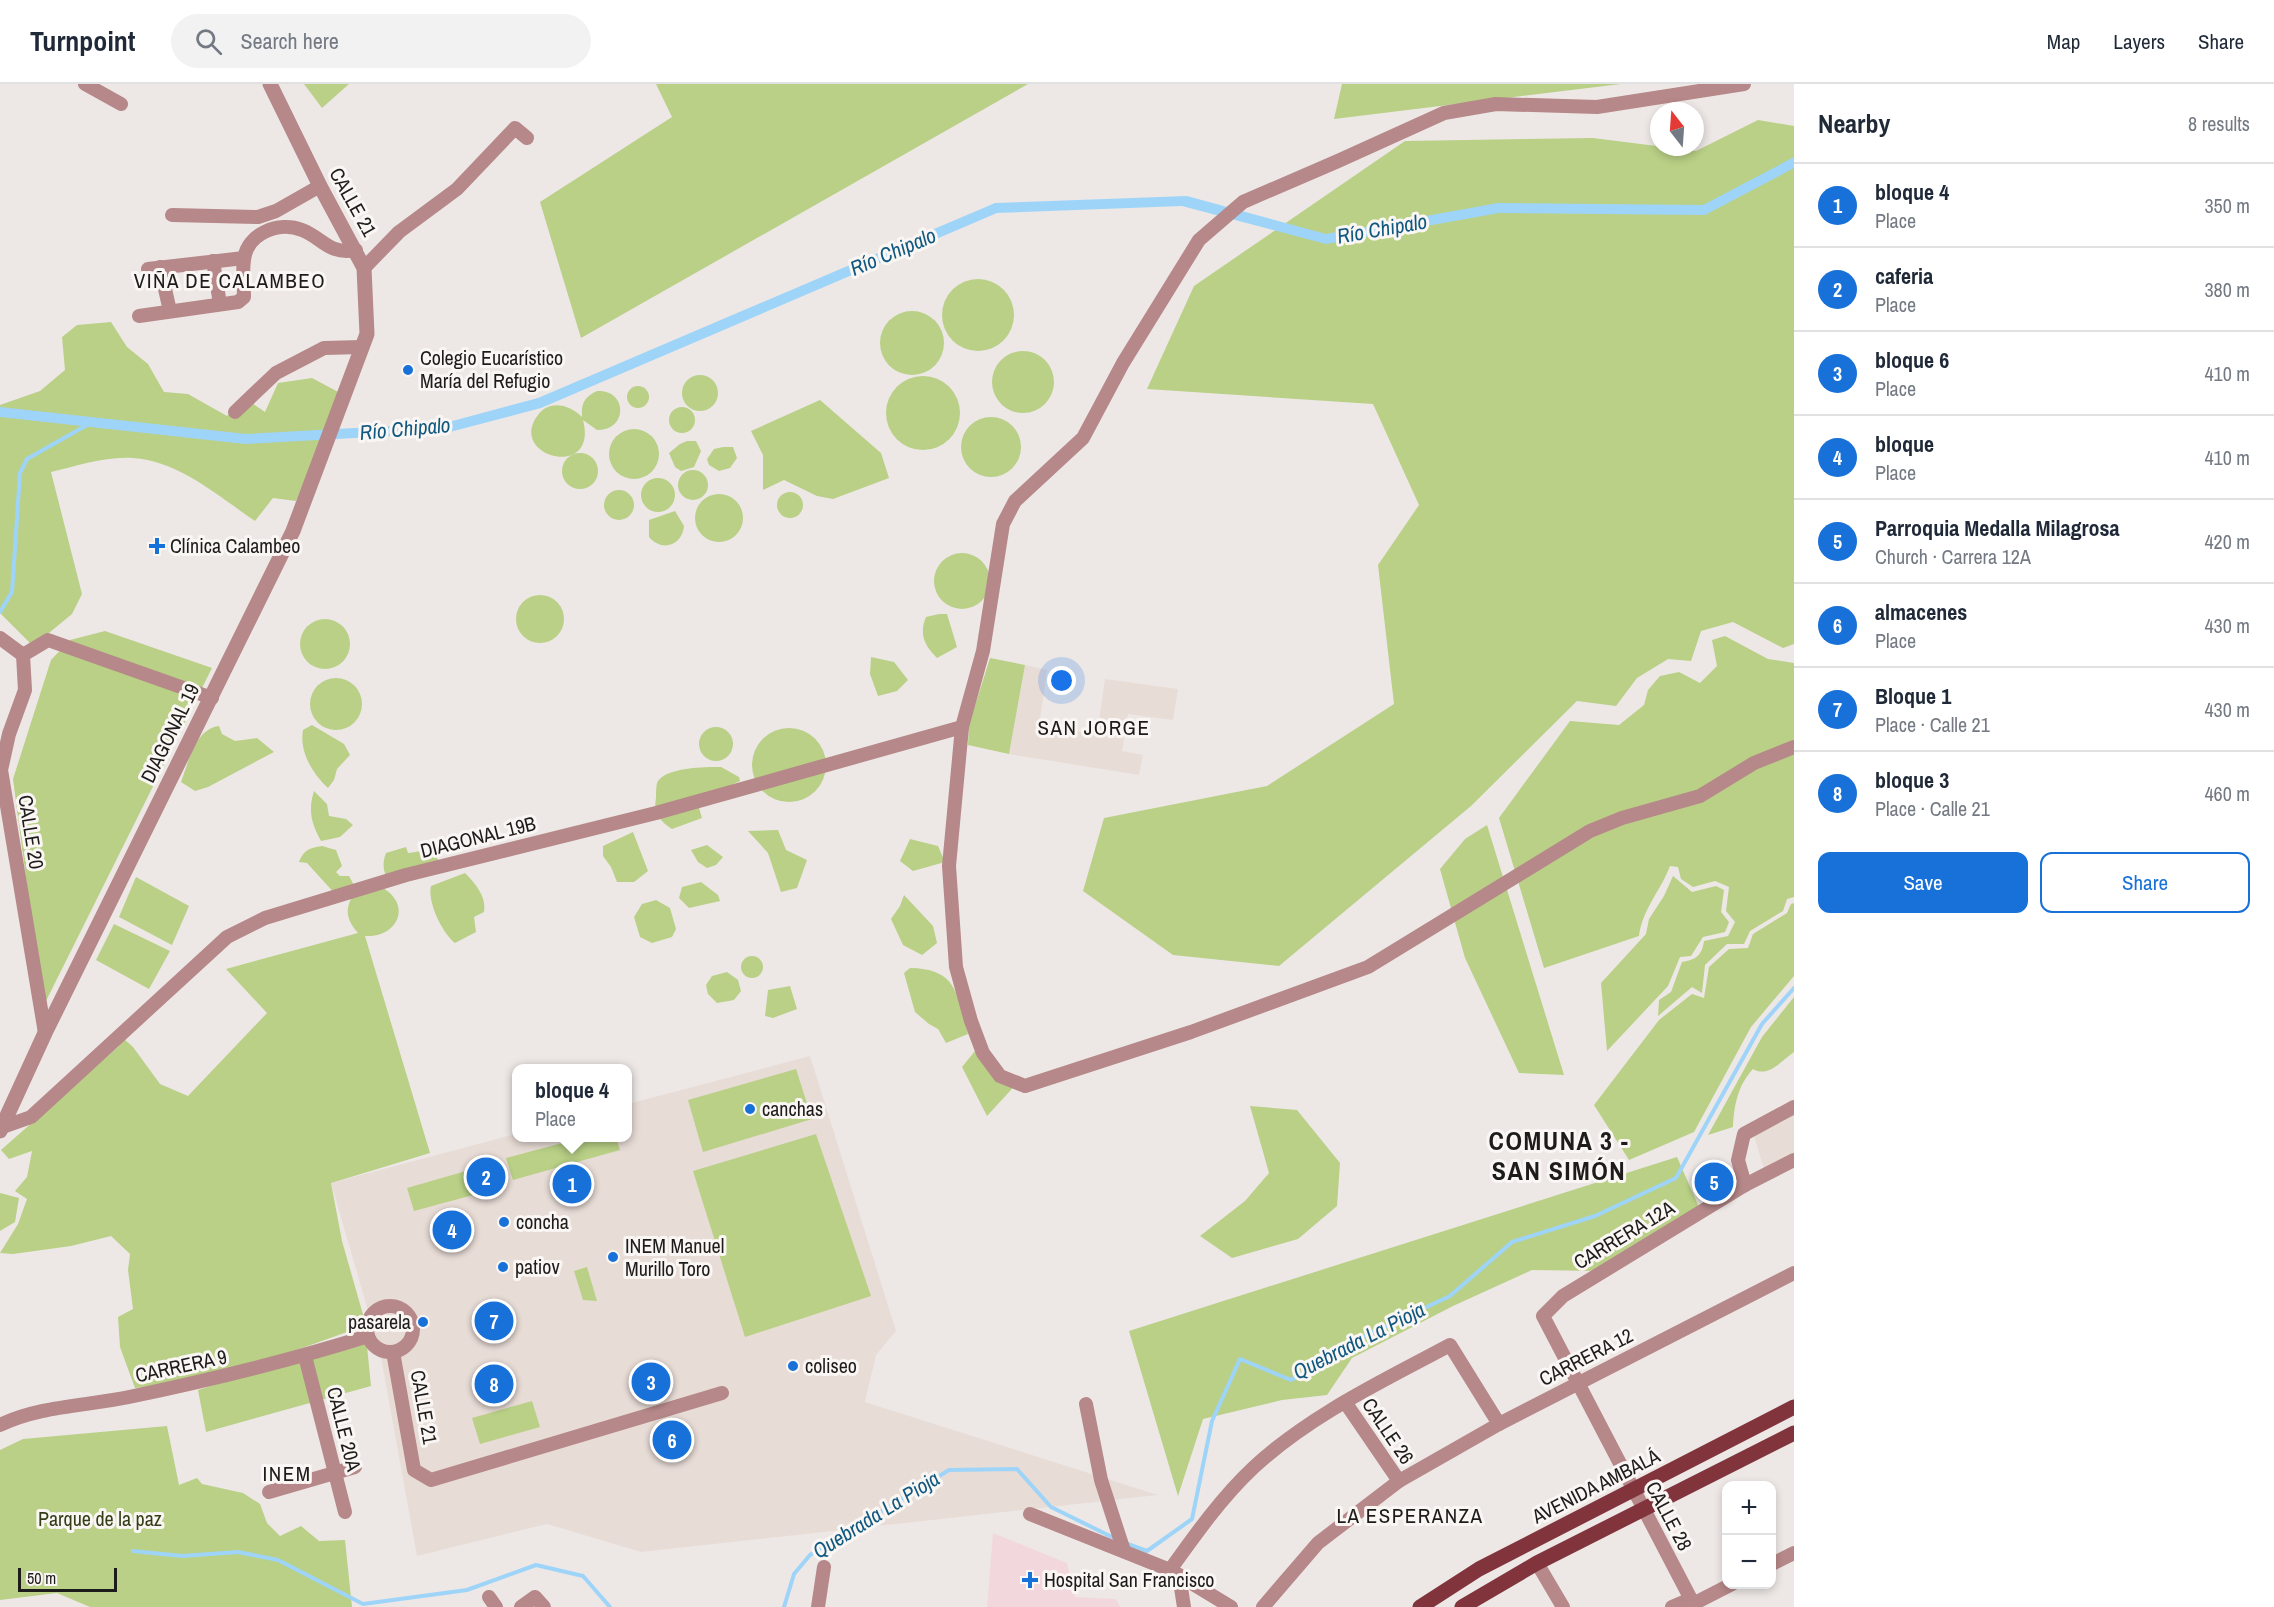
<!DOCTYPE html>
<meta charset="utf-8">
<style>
body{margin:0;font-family:"Archivo Narrow",sans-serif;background:#f2f2f3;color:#1f2937}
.controls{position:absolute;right:18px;bottom:18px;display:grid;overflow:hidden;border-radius:12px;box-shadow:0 3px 9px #0003}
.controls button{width:54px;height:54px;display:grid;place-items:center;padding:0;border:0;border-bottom:2px solid #e0e1e3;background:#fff;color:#1f2937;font:30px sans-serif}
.compass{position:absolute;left:1650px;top:18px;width:54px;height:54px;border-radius:50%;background:#fff;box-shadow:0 3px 9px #0003;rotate:343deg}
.scale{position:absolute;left:18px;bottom:15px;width:99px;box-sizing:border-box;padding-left:6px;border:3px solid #1d1c1b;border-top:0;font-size:16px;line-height:21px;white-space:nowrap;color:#1d1c1b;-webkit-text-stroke:4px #faf6f3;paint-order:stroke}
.you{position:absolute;left:1062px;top:597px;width:21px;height:21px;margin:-15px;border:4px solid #fff;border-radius:50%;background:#1a73e8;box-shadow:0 0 0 9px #1a73e833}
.badge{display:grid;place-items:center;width:39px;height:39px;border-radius:50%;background:#1870d9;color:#fff;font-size:20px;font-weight:700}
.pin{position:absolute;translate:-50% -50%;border:3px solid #fff;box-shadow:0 2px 6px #0006}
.popup{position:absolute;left:512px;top:980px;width:120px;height:78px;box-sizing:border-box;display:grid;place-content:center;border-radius:12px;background:#fff;filter:drop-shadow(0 2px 4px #0005);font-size:20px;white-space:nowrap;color:#747a83}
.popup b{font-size:22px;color:#1f2937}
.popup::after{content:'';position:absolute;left:50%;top:100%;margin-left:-12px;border:12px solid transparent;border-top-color:#fff}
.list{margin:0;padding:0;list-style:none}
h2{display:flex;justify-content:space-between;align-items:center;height:78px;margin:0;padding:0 24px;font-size:26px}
h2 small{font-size:20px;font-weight:400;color:#747a83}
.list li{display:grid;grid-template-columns:39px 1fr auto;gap:18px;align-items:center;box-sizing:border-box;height:84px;padding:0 24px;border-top:2px solid #e0e1e3}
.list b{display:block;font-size:22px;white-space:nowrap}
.list p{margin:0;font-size:20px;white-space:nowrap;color:#747a83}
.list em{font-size:20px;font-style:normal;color:#747a83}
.actions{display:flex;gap:12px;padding:18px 24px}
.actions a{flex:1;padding:14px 0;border:2px solid #1870d9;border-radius:12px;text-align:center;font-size:21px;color:#1870d9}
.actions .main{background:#1870d9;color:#fff}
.icon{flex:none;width:33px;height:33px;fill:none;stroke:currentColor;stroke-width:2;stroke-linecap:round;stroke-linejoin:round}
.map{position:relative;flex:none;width:1794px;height:1523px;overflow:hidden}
header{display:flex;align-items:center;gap:36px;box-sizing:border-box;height:84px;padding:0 30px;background:#fff;border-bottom:2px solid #e0e1e3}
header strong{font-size:28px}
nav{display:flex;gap:33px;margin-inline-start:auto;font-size:21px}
.search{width:420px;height:54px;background:#f2f2f3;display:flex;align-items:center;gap:15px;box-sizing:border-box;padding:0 21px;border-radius:33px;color:#747a83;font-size:22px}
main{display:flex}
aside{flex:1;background:#fff}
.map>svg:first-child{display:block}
</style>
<header>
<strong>Turnpoint</strong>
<div class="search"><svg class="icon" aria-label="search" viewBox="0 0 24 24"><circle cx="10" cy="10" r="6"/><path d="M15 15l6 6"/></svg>Search here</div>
<nav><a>Map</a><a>Layers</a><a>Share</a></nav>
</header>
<main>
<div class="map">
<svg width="1794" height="1523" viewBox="0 0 1794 1523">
<rect width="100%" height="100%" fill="#ede8e6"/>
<g fill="#e8dcd6">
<path d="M 1025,581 L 1047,586 L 1039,642 L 1097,650 L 1105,595 L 1178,605 L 1173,636 L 1128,630 L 1122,667 L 1143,671 L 1139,691 L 1009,670 Z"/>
<path d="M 810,972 L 896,1247 L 876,1271 L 865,1318 L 1158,1411 L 641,1468 L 547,1440 L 417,1472 L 380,1268 L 331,1099 L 516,1050 L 516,1054 L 628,1054 L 628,1020 Z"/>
<path d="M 1794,1025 L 1794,1069 L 1764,1085 L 1754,1052 Z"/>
</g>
<path fill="#f2d8dd" d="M 993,1449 L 1067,1479 L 1075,1513 L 1116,1515 L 1120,1523 L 987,1523 Z"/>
<g fill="#b9d086">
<path d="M 304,0 L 349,0 L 322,24 Z"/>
<path d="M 656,0 L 1028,0 L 581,254 L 540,118 L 672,33 Z"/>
<path d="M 1342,0 L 1621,0 L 1334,35 Z"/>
<path d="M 1758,36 L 1794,42 L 1794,560 L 1783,564 L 1733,538 L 1701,547 L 1691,577 L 1668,575 L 1637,594 L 1616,622 L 1577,617 L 1471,722 L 1279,882 L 1173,871 L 1083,807 L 1104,734 L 1267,702 L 1394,620 L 1378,481 L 1419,421 L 1373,320 L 1147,305 L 1194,202 L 1405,57 L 1593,54 L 1696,67 Z"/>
<circle cx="978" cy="231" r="36"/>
<circle cx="912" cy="259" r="32"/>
<path d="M 111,238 L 127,263 L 148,280 L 164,308 L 188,310 L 227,332 L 243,313 L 265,328 L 278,299 L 312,294 L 342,310 L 296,417 L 273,414 L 255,437 C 218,412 179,377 133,374 C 106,372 77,382 51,388 L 82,510 L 72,530 L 33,562 L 0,529 L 0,321 L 40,307 L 65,286 L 62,253 L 77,241 Z"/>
<circle cx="1023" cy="298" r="31"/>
<circle cx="700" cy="309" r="18"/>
<circle cx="923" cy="329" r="37"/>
<circle cx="638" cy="313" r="11"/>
<path d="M 597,307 C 628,305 628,347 597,346 L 583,336 C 599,397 506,373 538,331 C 550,315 570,321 582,333 C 581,320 584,313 597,307 Z"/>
<path d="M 820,316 L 881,369 L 889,394 L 833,415 L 817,412 L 784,396 L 763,406 L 763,371 L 751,347 Z"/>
<circle cx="682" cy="336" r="13"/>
<circle cx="991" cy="363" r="30"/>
<circle cx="634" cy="370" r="25"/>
<path d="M 687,357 L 696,357 L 701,367 L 694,383 L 681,387 L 675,383 L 669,369 L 680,360 Z"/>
<path d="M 723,363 L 733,363 L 737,374 L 730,384 L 719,387 L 709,381 L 707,375 L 714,365 Z"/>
<circle cx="580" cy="387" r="18"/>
<circle cx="693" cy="401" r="15"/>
<circle cx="658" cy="411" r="17"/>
<circle cx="619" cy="421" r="15"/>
<circle cx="790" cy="421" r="13"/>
<circle cx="719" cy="434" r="24"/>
<path d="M 675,427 L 684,442 C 682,462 662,468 649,453 L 649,436 Z"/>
<circle cx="962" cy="497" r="28"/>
<circle cx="540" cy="535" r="24"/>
<path d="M 939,530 L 947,530 L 957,563 L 937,574 C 924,561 919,550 926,533 Z"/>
<circle cx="325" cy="560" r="25"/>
<path d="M 105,547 L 212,584 L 43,923 L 13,695 L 51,576 L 70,556 Z"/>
<path d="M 1725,552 L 1768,575 L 1794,579 L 1794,813 L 1787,815 L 1783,827 L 1750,847 L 1744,860 L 1727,860 L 1705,881 L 1702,909 L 1692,903 L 1658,932 L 1659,916 L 1671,908 L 1682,878 C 1696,876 1702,871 1704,857 L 1728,852 L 1735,838 L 1726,827 L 1729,803 L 1715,797 L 1693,803 L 1681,795 L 1678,783 L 1670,782 C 1661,806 1642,826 1639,852 L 1544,884 L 1499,734 L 1570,637 L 1619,641 L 1644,621 L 1648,606 L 1660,592 L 1679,588 L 1700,599 L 1717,582 L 1712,556 Z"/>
<path d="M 871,573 L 894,578 L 908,596 L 897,607 L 878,612 L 870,590 Z"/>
<path d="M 990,574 L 1025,581 L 1009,670 L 968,661 L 969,641 Z"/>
<circle cx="336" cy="620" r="26"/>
<path d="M 312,641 L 344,660 L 350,671 L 337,685 L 334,696 L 328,704 C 313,690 299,668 303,646 Z"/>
<path d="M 219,642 L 222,650 L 235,657 L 257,654 L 274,668 L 208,703 L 195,707 L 181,698 C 189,677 195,645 219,642 Z"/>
<circle cx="716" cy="660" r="17"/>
<circle cx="789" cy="681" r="37"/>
<path d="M 721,683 L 739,693 L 740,697 L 697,717 L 702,734 L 672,745 C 660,737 653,729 656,714 C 656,710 656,703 657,699 C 664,683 706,683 721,683 Z"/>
<path d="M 314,707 L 327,720 L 329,732 L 346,735 L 353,741 L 340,753 L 321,757 C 311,739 308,726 314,707 Z"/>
<path d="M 1487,741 L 1564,991 L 1519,989 L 1465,874 L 1440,785 L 1465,755 Z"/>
<path d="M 778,746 L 786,766 L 807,776 L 797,804 L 781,808 L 768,769 L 748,747 Z"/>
<path d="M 633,748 L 648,787 L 634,798 L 617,798 L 611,783 L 603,772 L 603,762 Z"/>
<path d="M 910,755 L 938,762 L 945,778 L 913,787 L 900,777 Z"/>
<path d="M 707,761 L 723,773 L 716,781 L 707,784 L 698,778 L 691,766 Z"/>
<path d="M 322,762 L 336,766 L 342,782 L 336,788 L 340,792 L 349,792 L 355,803 L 337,812 L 307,779 L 299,778 C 304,766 309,764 322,762 Z"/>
<path d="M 406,763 L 408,769 C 422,767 431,763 439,777 L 455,772 L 459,775 L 446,787 L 392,802 C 384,792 381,781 386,769 Z"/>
<path d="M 465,789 C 475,799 487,813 484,828 L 474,833 L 476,848 L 455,859 C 442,849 427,817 431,802 Z"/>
<path d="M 1673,792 L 1692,808 L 1716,802 L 1724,806 L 1721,828 L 1729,838 L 1725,848 L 1703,853 L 1691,872 L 1680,873 L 1668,902 L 1607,967 L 1601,899 L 1646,850 L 1649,835 L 1664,812 Z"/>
<path d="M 136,793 L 189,822 L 172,861 L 119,833 Z"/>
<path d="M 701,798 L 718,811 L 720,817 L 689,824 L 679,814 L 682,803 Z"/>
<path d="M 381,803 C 413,820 398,854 365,852 L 430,1069 L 331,1099 L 342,1157 L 366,1241 C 290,1269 216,1296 135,1304 L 120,1263 L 118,1233 L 133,1225 L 128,1186 L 130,1170 L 111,1152 L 71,1162 L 13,1170 L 0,1169 L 18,1140 L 27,1115 L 15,1107 L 27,1093 L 32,1067 L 9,1075 L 1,1066 L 119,962 L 111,953 L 115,947 L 133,963 L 160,1000 L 188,1012 L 267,929 L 226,885 L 358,849 C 348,838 344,827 352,813 Z"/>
<path d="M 904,811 L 933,842 L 937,859 L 922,871 L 903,861 L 891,835 L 900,822 Z"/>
<path d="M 656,816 L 670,824 L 676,845 L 672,853 L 652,859 L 640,853 L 634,833 L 642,820 Z"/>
<path d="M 1794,819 L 1794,892 L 1751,943 L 1694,1048 L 1629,1076 L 1594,1021 L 1659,936 L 1692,910 L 1704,914 L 1709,883 L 1729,865 L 1748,864 L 1753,850 L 1787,829 L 1791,820 Z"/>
<path d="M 114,840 L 170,867 L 149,905 L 96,876 Z"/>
<circle cx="752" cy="883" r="11"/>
<path d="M 910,884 C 959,885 956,911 968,950 L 946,959 L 938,945 L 929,940 L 915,928 L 904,889 Z"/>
<path d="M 727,888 L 738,896 L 741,907 L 734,916 L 717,919 L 708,910 L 706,901 L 712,892 Z"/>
<path d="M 790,902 L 797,925 L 773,934 L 765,932 L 768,906 Z"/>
<path d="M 1794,913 L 1794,968 C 1781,977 1768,994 1753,985 C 1738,1001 1734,1021 1733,1043 L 1708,1051 L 1762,953 Z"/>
<path d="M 975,967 L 994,983 L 1022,994 L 987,1032 L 962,983 Z"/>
<path d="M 796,985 L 812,1035 L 703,1068 L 688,1016 Z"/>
<path d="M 1250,1022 L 1297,1026 L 1340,1079 L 1337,1122 L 1298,1155 L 1232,1174 L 1200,1152 L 1245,1117 L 1269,1089 Z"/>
<path d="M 816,1050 L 871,1212 L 745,1253 L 693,1087 Z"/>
<path d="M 581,1054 L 616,1054 L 620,1066 L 513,1096 L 506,1074 Z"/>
<path d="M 1677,1073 L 1699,1123 L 1600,1187 L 1532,1186 L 1453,1222 L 1352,1274 L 1327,1311 L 1282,1316 L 1203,1335 L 1178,1412 L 1129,1247 Z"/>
<path d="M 466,1087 L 473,1111 L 414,1127 L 407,1104 Z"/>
<path d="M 0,1109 L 19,1114 L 15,1138 L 0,1147 Z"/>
<path d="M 587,1183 L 597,1217 L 583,1216 L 574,1187 Z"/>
<path d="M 366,1252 L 371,1302 L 206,1348 L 198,1306 Z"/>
<path d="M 532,1317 L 540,1343 L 480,1360 L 472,1334 Z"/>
<path d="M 167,1342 L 179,1401 L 197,1394 L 202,1400 L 243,1409 L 260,1420 L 267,1439 L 280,1452 L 301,1442 L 319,1457 L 345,1456 L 352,1523 L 90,1523 L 57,1509 L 0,1516 L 0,1366 L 23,1355 Z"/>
</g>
<path fill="#9fd4f9" d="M 1794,73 L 1794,84 L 1705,131 L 1499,129 L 1326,160 L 1182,122 L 997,129 L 541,324 L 446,349 L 245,360 L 0,333 L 0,323 L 246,350 L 445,339 L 538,314 L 995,119 L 1187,112 L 1326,150 L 1498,119 L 1703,121 Z"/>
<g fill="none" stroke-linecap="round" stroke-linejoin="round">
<g stroke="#9fd4f9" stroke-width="4">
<path d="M 0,528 L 12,508 L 20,389 L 27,375 L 87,341"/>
<path d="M 1125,1459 L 1147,1467 L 1192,1435 L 1212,1337 L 1240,1275 L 1291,1296 L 1352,1258 L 1450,1212 L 1512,1158 L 1595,1132 L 1676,1094 L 1762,940 L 1794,904"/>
<path d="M 133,1467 L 182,1472 L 238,1468 L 278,1476 L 363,1520 L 467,1506 L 536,1481 L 583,1492 L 610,1523"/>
<path d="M 784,1523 L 794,1490 L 810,1471 L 949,1386 L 1017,1385 L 1051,1423 L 1118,1456"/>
</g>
<g stroke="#b68889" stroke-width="14">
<path d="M 85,0 L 121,20"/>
<path d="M 1744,0 L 1597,23 L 1496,20 L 1444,29 L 1338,77 L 1243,118 L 1199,156 L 1123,279 L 1083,354 L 1015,417 L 1003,440 L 983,567 L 962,643 L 949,782 L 956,883 L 971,937 L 983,969 L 1000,992 L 1025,1002 L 1191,948 L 1368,883 L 1590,747 L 1622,734 L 1700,712 L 1754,679 L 1794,663"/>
<path d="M 172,131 L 258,133 L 276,127 L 320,102"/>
<path d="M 213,177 L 220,220"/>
<path d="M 160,183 L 170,227"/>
<path d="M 364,184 L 399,148 L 457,105 L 515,44 L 527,54"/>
<path d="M 148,185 L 244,174"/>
<path d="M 139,232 L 238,218 L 244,213 C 244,201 242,188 244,176 C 247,149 279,137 302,146 C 323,154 328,171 356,166"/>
<path d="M 235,328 L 276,289 L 324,264 L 362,263"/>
<path d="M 0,554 L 23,571"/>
<path d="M 45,949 L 1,686 L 9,650 L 25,606 L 23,571 L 48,556 L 212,614"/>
<path d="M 0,1044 L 31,1033 L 227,853 L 265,834 L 406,791 L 656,729 L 962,643"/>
<path d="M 1745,1101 L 1738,1076 L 1744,1050 L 1794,1023"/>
<circle cx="390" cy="1245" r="23"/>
<path d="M 393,1268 L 414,1386 L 431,1396 L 722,1309"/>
<path d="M 305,1272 L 345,1428"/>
<path d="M 1345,1318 L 1399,1397"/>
<path d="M 1086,1320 L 1101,1396 L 1124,1467"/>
<path d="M 0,1341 C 39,1322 86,1322 129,1313 C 210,1296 289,1277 368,1252"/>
<path d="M 269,1408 L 355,1383"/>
<path d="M 1030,1430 L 1170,1486 L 1231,1523"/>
<path d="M 1537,1479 L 1563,1523"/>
<path d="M 1772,1480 L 1794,1469"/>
<path d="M 1170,1486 C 1195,1451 1222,1413 1253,1384 C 1310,1331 1383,1297 1450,1261 L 1499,1340"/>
<path d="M 1179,1491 L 1184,1523"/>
<path d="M 489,1513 L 496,1523"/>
<path d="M 1693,1520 L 1732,1500"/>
<path d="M 521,1523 L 535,1513 L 544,1523"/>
<path d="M 818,1523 L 824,1483"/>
<path d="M 1263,1523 L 1318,1459 L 1399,1397 L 1499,1340 L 1794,1189"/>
<path d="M 1672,1523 L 1691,1515"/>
<path d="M 1695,1523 L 1543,1232 L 1563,1212 L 1745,1101 L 1794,1076"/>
</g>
<path stroke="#b68889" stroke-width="15" d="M 0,1047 L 45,949 L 293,447 L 367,250 L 364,184 L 320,102 L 270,0"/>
<g stroke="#81343b" stroke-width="15">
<path d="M 1420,1523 L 1479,1485 L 1794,1323"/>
<path d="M 1462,1523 L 1537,1479 L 1794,1349"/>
</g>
</g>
<g fill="#1870d9" stroke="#faf6f3" stroke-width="2">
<circle cx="408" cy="286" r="6"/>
<path d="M154 453h6v6h6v6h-6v6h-6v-6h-6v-6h6z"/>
<circle cx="750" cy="1025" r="6"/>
<circle cx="504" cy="1138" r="6"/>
<circle cx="613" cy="1173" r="6"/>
<circle cx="503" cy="1183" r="6"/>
<circle cx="423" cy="1238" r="6"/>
<circle cx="793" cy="1282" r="6"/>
<path d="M1027 1487h6v6h6v6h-6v6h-6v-6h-6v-6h6z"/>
</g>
<g text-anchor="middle" stroke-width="6" stroke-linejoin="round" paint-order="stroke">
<g font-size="20" fill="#1d1c1b" stroke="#faf6f3">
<text transform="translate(353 118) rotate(61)" y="7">CALLE 21</text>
<text transform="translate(170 649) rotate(-64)" y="7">DIAGONAL 19</text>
<text transform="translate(31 748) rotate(81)" y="7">CALLE 20</text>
<text transform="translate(478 753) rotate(-14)" y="7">DIAGONAL 19B</text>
<text transform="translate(1624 1151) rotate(-31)" y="7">CARRERA 12A</text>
<text transform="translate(1586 1273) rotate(-27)" y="7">CARRERA 12</text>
<text transform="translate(181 1282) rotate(-12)" y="7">CARRERA 9</text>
<text transform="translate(424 1323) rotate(80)" y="7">CALLE 21</text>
<text transform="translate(344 1345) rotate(76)" y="7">CALLE 20A</text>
<text transform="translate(1388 1347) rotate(56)" y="7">CALLE 26</text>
<text transform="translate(1596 1402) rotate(-27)" y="7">AVENIDA AMBALÁ</text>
<text transform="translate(1669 1432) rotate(62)" y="7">CALLE 28</text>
</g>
<g font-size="20" fill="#1d1c1b" stroke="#faf6f3" text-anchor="start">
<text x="420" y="281">Colegio Eucarístico<tspan x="420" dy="23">María del Refugio</tspan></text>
<text x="170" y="469">Clínica Calambeo</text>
<text x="762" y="1032">canchas</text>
<text x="516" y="1145">concha</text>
<text x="625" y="1169">INEM Manuel<tspan x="625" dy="23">Murillo Toro</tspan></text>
<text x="515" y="1190">patiov</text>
<text x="411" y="1245" text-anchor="end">pasarela</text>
<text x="805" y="1289">coliseo</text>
<text x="1044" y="1503">Hospital San Francisco</text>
</g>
<g font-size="20" fill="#333d16" stroke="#faf6f3">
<text x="100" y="1442">Parque de la paz</text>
</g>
<g font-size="21" font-style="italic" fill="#105880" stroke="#faf6f3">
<text transform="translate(1382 145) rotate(-10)" y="7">Río Chipalo</text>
<text transform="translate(893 168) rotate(-23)" y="7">Río Chipalo</text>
<text transform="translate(405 345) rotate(-5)" y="7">Río Chipalo</text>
<text transform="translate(1359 1257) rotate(-27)" y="7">Quebrada La Pioja</text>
<text transform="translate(876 1431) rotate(-32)" y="7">Quebrada La Pioja</text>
</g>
<g font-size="21" letter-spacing="1.5" fill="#1d1c1b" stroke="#faf6f3">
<text x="230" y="204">VIÑA DE CALAMBEO</text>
<text x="1094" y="651">SAN JORGE</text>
<text x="287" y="1397">INEM</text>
<text x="1410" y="1439">LA ESPERANZA</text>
</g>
<g font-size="26" font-weight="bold" letter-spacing="1.5" fill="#1d1c1b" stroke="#faf6f3">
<text x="1559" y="1066">COMUNA 3 -<tspan x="1559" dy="30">SAN SIMÓN</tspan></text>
</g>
</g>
</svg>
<div class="controls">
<button>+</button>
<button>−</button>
</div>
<svg class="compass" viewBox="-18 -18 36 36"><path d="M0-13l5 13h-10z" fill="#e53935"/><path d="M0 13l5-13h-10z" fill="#747a83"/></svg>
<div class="scale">50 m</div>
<div class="you"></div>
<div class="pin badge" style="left:572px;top:1100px">1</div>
<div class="popup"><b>bloque 4</b>Place</div>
<div class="pin badge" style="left:486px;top:1093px">2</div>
<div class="pin badge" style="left:651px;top:1298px">3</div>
<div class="pin badge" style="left:452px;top:1146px">4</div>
<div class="pin badge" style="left:1714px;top:1098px">5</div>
<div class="pin badge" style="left:672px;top:1356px">6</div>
<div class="pin badge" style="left:494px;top:1237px">7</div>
<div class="pin badge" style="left:494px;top:1300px">8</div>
</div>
<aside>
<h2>Nearby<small>8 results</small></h2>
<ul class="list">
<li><span class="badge">1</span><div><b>bloque 4</b><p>Place</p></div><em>350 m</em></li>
<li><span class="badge">2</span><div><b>caferia</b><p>Place</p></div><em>380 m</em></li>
<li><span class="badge">3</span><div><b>bloque 6</b><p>Place</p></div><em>410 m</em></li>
<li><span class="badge">4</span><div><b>bloque</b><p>Place</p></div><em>410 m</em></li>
<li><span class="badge">5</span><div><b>Parroquia Medalla Milagrosa</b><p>Church · Carrera 12A</p></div><em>420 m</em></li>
<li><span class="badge">6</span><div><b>almacenes</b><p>Place</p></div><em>430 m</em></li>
<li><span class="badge">7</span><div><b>Bloque 1</b><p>Place · Calle 21</p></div><em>430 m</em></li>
<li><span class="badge">8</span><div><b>bloque 3</b><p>Place · Calle 21</p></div><em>460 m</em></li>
</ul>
<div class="actions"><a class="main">Save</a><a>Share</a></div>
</aside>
</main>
